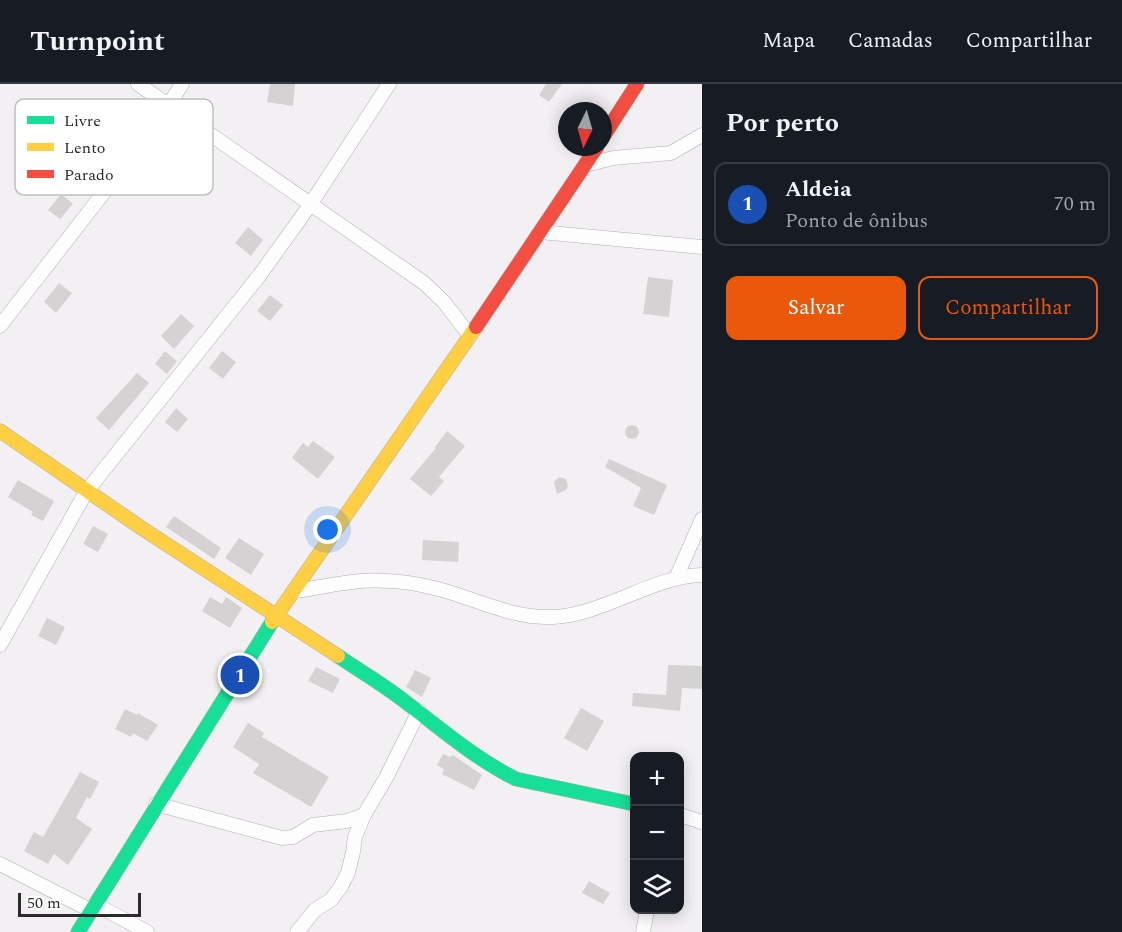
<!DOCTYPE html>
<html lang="pt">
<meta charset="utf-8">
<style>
body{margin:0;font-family:Spectral,serif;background:#20242c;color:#f1f3f6}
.controls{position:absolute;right:18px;bottom:18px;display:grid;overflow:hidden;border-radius:12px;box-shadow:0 3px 15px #0003}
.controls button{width:54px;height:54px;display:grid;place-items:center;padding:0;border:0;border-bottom:2px solid #363941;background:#171b24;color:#f1f3f6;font:30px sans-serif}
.compass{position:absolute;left:558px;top:18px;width:54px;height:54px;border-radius:50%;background:#171b24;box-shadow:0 3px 15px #0003;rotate:185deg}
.scale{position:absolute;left:18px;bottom:15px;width:123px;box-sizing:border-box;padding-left:6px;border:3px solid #2c2a2c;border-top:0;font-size:16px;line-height:21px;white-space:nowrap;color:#2c2a2c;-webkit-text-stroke:4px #fff;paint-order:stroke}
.you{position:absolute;left:328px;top:446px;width:21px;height:21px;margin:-15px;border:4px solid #fff;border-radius:50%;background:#1a73e8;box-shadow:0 0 0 9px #1a73e833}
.badge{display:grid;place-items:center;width:39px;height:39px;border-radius:50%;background:#ea580c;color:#fff;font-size:20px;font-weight:700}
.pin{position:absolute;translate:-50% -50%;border:3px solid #fff;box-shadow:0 2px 6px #0006}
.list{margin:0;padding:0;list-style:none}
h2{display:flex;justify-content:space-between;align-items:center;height:78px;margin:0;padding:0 24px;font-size:26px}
h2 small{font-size:20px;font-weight:400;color:#9ea1a6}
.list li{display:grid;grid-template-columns:39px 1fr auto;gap:18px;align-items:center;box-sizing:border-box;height:84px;margin:0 12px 12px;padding:0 12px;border:2px solid #363941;border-radius:12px}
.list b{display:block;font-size:22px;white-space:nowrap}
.list p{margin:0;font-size:20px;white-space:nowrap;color:#9ea1a6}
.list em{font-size:20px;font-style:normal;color:#9ea1a6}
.actions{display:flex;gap:12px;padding:18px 24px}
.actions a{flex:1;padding:14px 0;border:2px solid #ea580c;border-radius:12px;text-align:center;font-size:21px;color:#ea580c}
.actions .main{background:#ea580c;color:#fff}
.icon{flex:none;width:33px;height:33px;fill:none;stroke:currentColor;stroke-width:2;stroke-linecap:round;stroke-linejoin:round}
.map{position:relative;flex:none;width:702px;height:848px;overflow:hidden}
header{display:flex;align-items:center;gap:36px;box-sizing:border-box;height:84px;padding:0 30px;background:#171b24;border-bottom:2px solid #363941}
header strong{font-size:28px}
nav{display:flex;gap:33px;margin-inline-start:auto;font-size:21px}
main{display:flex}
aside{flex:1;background:#171b24}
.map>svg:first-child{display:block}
</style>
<header>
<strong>Turnpoint</strong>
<nav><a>Mapa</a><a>Camadas</a><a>Compartilhar</a></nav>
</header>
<main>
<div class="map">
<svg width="702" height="848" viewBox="0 0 702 848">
<rect width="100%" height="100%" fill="#f3f0f3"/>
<g fill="#d4d2d3">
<path d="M 270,0 L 295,0 L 293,22 L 267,18 Z"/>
<path d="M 546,0 L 562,0 L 549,18 L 539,11 Z"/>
<path d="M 61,110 L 73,120 L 60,135 L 48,126 Z"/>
<path d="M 248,143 L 263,156 L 251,172 L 235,159 Z"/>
<path d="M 648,193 L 673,196 L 669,233 L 643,230 Z"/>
<path d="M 59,199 L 72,209 L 56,229 L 44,218 Z"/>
<path d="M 270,211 L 283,221 L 270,237 L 257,227 Z"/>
<path d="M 181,230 L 194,242 L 174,265 L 161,252 Z"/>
<path d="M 165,267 L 177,277 L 167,290 L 155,280 Z"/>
<path d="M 222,267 L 236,278 L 223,295 L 209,284 Z"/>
<path d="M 137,289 L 149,299 L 109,346 L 96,334 Z"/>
<path d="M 176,324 L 188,335 L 177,348 L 165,338 Z"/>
<circle cx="632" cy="348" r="7"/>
<path d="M 447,347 L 465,362 L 439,393 L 444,397 L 431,412 L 410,395 L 436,364 L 435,363 Z"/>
<path d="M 313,357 L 335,373 L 318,395 L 292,374 L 303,359 L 308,363 Z"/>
<path d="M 609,375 L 667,401 L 654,431 L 633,422 L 641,404 L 605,383 Z"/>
<path d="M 559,393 L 566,395 L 568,402 L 566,406 L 557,410 L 554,398 Z"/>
<path d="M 18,396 L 54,417 L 43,437 L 31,431 L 33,428 L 8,413 Z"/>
<path d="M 174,432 L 221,464 L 214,475 L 166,443 Z"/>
<path d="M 93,442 L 108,450 L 98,468 L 83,460 Z"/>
<path d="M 239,454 L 264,470 L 251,491 L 225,474 Z"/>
<path d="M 423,456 L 459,458 L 458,478 L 422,476 Z"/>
<path d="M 210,513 L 222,520 L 226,513 L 242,524 L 230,544 L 202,527 Z"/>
<path d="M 47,534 L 65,543 L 56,561 L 38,552 Z"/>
<path d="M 668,581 L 702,582 L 702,605 L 682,604 L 680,627 L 632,622 L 633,609 L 666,611 Z"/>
<path d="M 316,583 L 340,595 L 333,609 L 308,597 Z"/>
<path d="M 415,586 L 431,594 L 422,613 L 406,603 Z"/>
<path d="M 581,624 L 604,637 L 587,667 L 564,654 Z"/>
<path d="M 125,625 L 137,631 L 138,629 L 158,641 L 147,657 L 133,649 L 131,653 L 115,645 Z"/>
<path d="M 248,639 L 264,649 L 262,653 L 329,693 L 311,723 L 253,689 L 259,680 L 233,663 Z"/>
<path d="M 443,670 L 450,673 L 453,671 L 482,691 L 474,706 L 442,690 L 444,685 L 437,681 Z"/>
<path d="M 80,688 L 99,698 L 90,715 L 87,713 L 76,734 L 92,745 L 68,781 L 54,770 L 48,780 L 24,767 L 34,748 L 43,753 Z"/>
<path d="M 589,797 L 610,809 L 603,820 L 582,809 Z"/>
</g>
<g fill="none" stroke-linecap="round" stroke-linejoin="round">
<defs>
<g id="street">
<path d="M 138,0 L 424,199 L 444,218 L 470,252"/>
<path d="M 586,81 L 613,74 L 671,69 L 702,51"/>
<path d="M 540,148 L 702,163"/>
<path d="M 0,242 L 154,44 L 182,0"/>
<path d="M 676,494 L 702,435"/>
<path d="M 294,507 C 313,505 333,500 352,498 C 376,495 406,497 430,503 C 471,512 510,535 553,533 C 603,531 653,492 702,491"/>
<path d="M 0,561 L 86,408 L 259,192 L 310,121 L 389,0"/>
<path d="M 156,720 L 282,754 L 293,753 L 313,741 L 347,737 L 364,731"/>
<path d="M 680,731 L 702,738"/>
<path d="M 0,780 L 92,827"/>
<path d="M 95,820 L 147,848"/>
<path d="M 297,848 L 315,826 L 331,816 L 340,804 L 348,789 L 353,768 L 355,753 L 364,731 L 387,692 L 419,627"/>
<path d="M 643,848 L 647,826"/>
</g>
<g id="fast">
<path d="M 338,572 C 360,587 382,600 403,616 C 440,644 474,674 516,695 L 634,720"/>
<path d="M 78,848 L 272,538"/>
</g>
<g id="slow">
<path d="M 0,347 L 143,445 L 338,572"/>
<path d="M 272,538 L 476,243"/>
</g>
<g id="jam">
<path d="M 603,53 L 637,0"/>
<path d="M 476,243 L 597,63"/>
</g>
</defs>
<use href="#street" stroke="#b1afb1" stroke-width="15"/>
<use href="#fast" stroke="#b1afb1" stroke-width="15"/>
<use href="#slow" stroke="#b1afb1" stroke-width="15"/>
<use href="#jam" stroke="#b1afb1" stroke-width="15"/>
<use href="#street" stroke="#fdfdfd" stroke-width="14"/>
<use href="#fast" stroke="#16e098" stroke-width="14"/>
<use href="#slow" stroke="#ffcf43" stroke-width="14"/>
<use href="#jam" stroke="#f24e42" stroke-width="14"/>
</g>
<rect x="15" y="15" width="198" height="96" rx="9" fill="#fff" stroke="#c0bfc0" stroke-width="1.5"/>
<rect x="27" y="32" width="27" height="8" fill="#16e098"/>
<rect x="27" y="59" width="27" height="8" fill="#ffcf43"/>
<rect x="27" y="86" width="27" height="8" fill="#f24e42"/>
<g font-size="16" fill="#2c2a2c">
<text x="64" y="42">Livre</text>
<text x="64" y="69">Lento</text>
<text x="64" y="96">Parado</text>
</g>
</svg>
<div class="controls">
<button>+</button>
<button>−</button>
<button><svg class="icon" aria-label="layers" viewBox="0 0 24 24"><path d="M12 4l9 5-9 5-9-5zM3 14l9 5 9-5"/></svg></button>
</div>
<svg class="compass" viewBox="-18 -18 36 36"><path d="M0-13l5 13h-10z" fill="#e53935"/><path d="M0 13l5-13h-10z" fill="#9ea1a6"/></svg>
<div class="scale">50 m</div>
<div class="you"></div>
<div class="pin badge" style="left:240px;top:591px;background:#1a4fb4">1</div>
</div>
<aside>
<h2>Por perto<small></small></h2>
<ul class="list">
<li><span class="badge" style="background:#1a4fb4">1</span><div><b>Aldeia</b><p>Ponto de ônibus</p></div><em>70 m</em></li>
</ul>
<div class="actions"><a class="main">Salvar</a><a>Compartilhar</a></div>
</aside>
</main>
